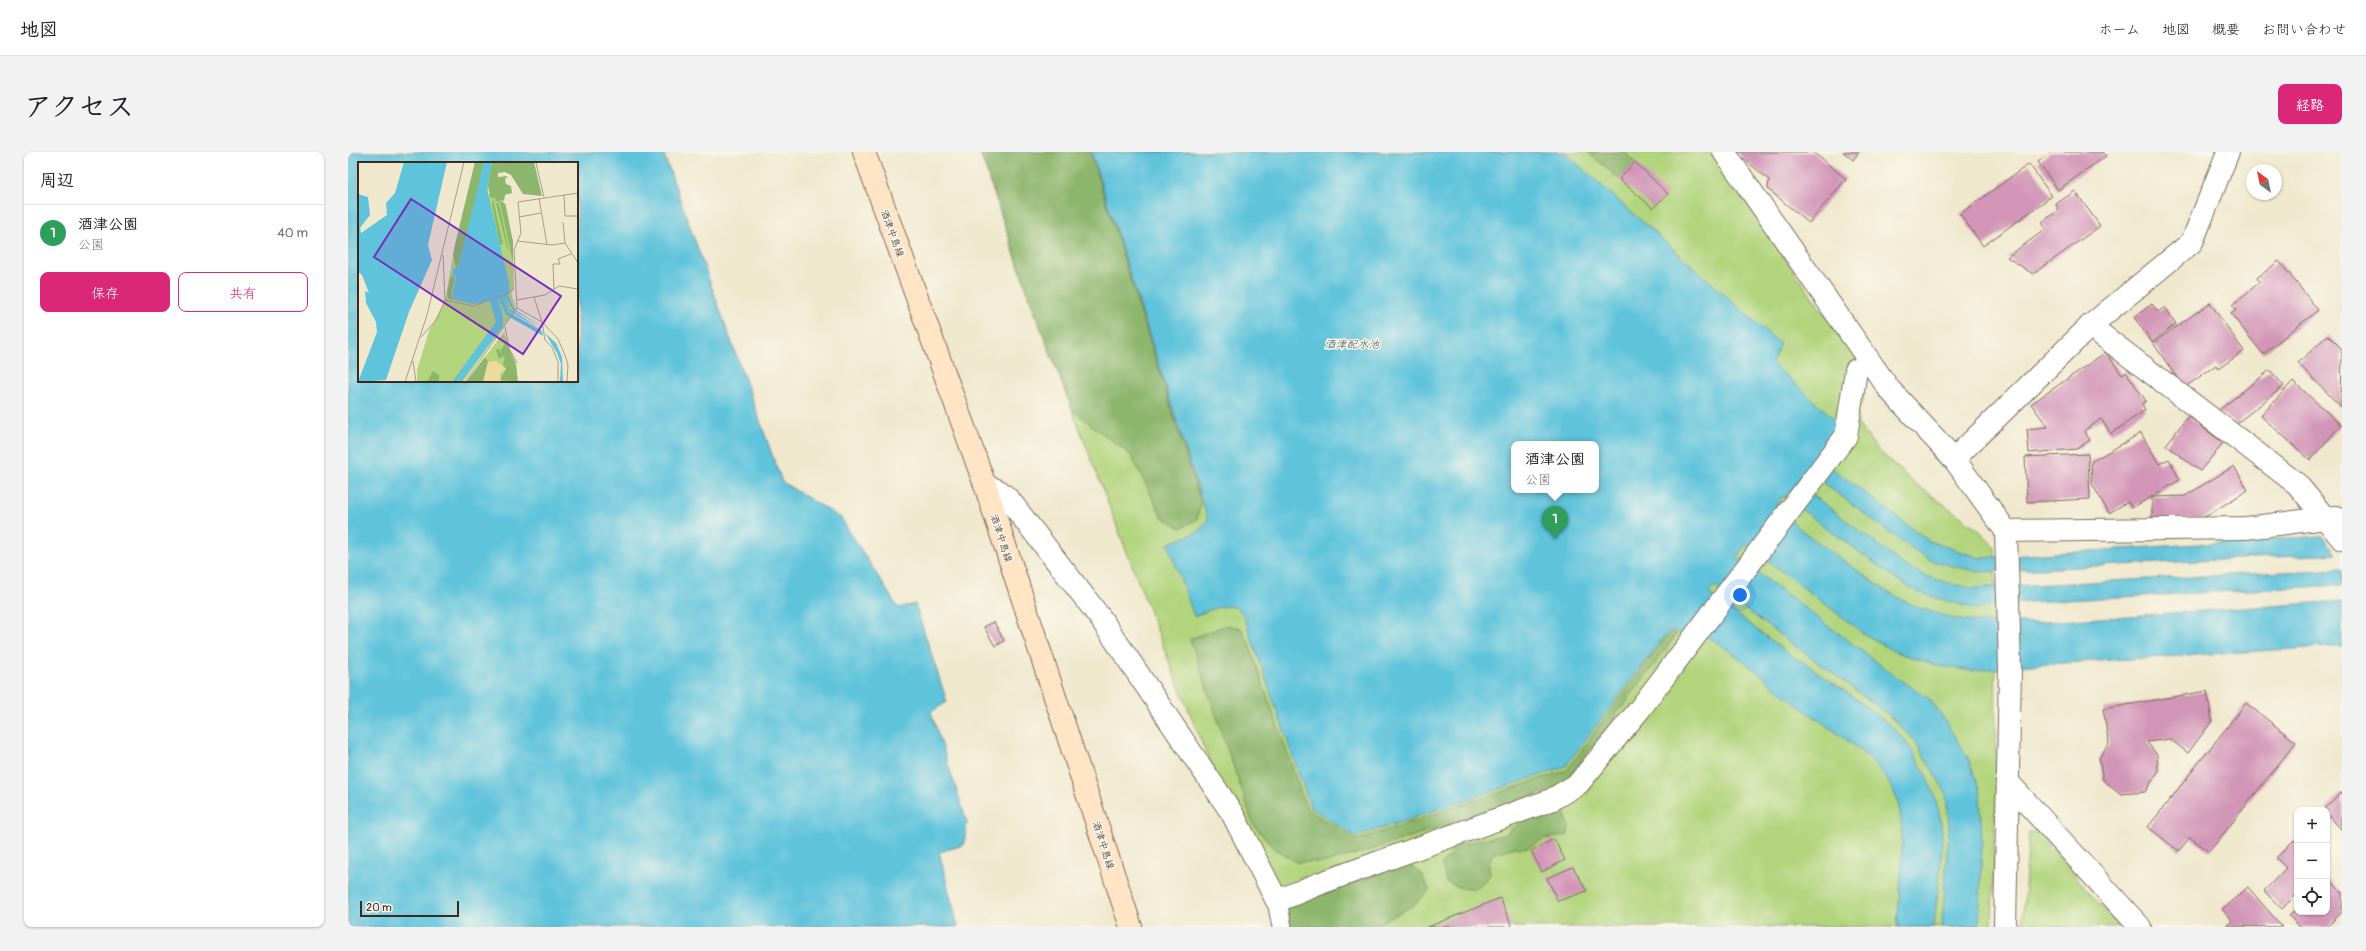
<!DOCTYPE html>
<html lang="ja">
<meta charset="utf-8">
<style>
body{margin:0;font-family:Pangolin,"Klee One",sans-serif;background:#f2f2f2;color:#202124}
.controls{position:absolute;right:12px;bottom:12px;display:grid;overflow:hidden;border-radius:8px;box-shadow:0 1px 3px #0004}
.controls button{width:36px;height:36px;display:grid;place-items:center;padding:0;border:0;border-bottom:1px solid #e0e0e0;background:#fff;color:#202124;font:20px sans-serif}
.compass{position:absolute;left:1898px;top:12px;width:36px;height:36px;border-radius:50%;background:#fff;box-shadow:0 1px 3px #0004;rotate:327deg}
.scale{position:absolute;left:12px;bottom:10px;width:99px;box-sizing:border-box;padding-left:4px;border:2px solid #3b2a1e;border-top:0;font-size:11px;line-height:14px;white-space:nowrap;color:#3b2a1e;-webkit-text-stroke:3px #fbf7ec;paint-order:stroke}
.you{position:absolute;left:1392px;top:443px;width:14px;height:14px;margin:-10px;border:3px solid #fff;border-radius:50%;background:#1a73e8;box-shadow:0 0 0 6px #1a73e833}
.badge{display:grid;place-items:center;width:26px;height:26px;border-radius:50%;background:#db2777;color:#fff;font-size:13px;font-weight:700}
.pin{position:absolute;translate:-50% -33px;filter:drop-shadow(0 1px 2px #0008)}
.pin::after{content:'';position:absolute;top:21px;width:14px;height:12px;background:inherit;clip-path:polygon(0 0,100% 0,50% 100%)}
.popup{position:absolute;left:1163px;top:289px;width:88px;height:52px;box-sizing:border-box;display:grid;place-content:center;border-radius:8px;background:#fff;filter:drop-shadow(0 1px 3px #0005);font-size:13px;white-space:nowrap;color:#757577}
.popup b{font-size:15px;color:#202124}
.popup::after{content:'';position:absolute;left:50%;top:100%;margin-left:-8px;border:8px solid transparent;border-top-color:#fff}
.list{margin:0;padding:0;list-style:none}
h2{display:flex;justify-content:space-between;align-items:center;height:52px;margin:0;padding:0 16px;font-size:17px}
h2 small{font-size:13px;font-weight:400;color:#757577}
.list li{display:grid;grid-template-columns:26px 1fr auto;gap:12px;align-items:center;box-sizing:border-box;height:56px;padding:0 16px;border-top:1px solid #e0e0e0}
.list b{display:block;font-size:15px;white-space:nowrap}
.list p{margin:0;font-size:13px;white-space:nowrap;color:#757577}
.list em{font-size:13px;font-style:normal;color:#757577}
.actions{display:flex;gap:8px;padding:12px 16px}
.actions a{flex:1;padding:9px 0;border:1px solid #db2777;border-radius:8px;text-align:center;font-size:14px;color:#db2777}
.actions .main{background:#db2777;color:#fff}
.icon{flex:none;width:22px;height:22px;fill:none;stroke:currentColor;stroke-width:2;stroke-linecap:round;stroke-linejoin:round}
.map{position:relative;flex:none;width:1994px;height:775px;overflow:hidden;border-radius:8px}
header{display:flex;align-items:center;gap:24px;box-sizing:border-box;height:56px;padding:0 20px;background:#fff;border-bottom:1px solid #e0e0e0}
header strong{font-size:19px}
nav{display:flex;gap:22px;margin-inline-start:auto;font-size:14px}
.intro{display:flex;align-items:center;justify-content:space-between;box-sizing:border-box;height:96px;padding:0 24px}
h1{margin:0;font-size:28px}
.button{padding:10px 18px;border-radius:8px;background:#db2777;color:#fff;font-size:14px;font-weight:700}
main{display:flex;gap:24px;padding:0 24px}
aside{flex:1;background:#fff;border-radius:8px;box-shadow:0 1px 3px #0004}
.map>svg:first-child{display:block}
</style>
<header>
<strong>地図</strong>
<nav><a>ホーム</a><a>地図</a><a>概要</a><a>お問い合わせ</a></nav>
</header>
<div class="intro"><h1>アクセス</h1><a class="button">経路</a></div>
<main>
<aside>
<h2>周辺<small></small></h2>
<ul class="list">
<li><span class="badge" style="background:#2e9e5b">1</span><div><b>酒津公園</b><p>公園</p></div><em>40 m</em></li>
</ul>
<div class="actions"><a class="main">保存</a><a>共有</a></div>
</aside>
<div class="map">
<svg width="1994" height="775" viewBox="0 0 1994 775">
<rect width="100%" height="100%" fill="#fbf7ec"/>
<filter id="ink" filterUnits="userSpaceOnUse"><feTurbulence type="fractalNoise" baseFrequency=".025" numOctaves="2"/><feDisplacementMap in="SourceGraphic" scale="8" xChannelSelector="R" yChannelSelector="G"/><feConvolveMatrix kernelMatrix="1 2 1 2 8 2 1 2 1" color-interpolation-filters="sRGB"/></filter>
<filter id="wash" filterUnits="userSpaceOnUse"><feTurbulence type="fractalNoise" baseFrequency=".012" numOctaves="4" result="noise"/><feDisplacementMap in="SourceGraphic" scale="16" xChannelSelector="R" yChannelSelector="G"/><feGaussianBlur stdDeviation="0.9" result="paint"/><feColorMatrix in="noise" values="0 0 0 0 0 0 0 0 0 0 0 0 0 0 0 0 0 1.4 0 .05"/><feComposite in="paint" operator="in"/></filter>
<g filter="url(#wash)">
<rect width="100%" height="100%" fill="#f0e8cd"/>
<g fill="#b1d47c" stroke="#767f4d" fill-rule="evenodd">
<path d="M 632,0 L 1362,0 L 1513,214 L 1519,227 L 1515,248 L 1509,259 L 1510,272 L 1530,298 L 1565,330 L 1631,378 L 1647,396 L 1648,637 L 1644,775 L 939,775 L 863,613 L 825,520 L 685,156 ZM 1166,292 L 1248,292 L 1248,338 L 1166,338 Z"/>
<path d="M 1681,680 L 1691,681 L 1771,775 L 1674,775 Z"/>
</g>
<g fill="#8cb66c" stroke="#647045">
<path d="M 632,0 L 742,0 L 853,351 L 849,367 L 833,376 L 814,365 L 783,303 L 725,259 L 685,156 Z"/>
<path d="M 1240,0 L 1276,0 L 1287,10 L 1271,27 Z"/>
<path d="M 879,473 L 893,476 L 901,492 L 959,657 L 1009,688 L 1219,618 L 1316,487 L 1324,480 L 1329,482 L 1225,620 L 1209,636 L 1023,698 L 978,710 L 949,710 L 925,696 L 905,672 L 842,487 Z"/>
<path d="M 1201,656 L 1216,660 L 1221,674 L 1220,683 L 1196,687 L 1180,696 L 1167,695 L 1144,702 L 1141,712 L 1142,723 C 1128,741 1118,739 1098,730 L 1094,712 L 1110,693 L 1158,682 L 1175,667 Z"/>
<path d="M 1058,711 L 1073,721 L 1081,738 L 1068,752 L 1024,775 L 939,775 L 936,757 Z"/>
</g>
<g fill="#5ec3db" stroke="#4c767c" fill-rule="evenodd">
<path d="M 0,0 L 315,0 L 434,330 L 493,366 L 550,456 L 567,452 L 599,550 L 583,560 L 619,670 L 616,693 L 591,700 L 610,775 L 0,775 ZM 11,11 L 229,11 L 229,229 L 11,229 Z"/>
<path d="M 743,0 L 1216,0 L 1432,192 L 1424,211 L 1492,272 L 1468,304 L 1581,389 L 1632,406 L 1974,384 L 1988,402 L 1631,420 L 1584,409 L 1557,392 L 1458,318 L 1448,330 L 1556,413 C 1578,426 1601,432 1626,436 L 1994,417 L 1994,433 L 1682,450 L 1627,457 L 1572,441 L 1551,429 L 1435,344 L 1427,355 L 1457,381 L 1541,441 L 1569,455 L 1606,467 L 1626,470 L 1682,471 L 1994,449 L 1994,494 L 1682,513 L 1625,519 L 1591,514 L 1545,499 L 1515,481 L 1398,392 L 1389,405 L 1547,524 L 1580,546 L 1591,559 L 1620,606 L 1632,639 L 1634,691 L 1631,775 L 1594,775 L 1601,674 L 1598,641 L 1568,591 L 1541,563 L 1366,434 L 1361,441 L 1442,503 L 1457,511 C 1485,532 1516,551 1543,574 C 1570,598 1595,650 1594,687 C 1594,716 1588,746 1586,775 L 1549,775 C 1551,740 1561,671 1546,640 C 1526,599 1480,577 1446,550 C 1417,528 1391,502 1359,485 C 1349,479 1335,485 1324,478 L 1316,485 L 1217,615 L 1008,685 L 963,656 L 895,462 C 883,446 861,459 846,464 L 820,392 L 850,380 L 860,368 ZM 1166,292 L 1248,292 L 1248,338 L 1166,338 Z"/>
</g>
<g id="blocks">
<g fill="#d295b7">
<path d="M 1388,0 L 1465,0 L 1498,27 L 1461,71 L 1420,37 L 1421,28 Z"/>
<path d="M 1495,0 L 1511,0 L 1505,8 Z"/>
<path d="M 1703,0 L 1755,0 L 1758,4 L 1710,38 L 1690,10 Z"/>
<path d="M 1287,10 L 1320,42 L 1305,56 L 1271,27 Z"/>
<path d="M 1681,12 L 1704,44 L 1635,94 L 1612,62 Z"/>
<path d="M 1727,39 L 1752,74 L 1685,122 L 1659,105 L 1698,77 L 1694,70 L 1711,58 L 1708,52 Z"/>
<path d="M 1931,109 L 1970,158 L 1915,202 L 1883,162 L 1888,158 L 1884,153 L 1912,130 L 1909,126 Z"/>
<path d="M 1862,151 L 1896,199 L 1870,217 L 1868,213 L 1836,236 L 1805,191 Z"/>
<path d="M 1804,152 L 1810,160 L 1817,155 L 1828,172 L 1804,190 L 1786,165 Z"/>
<path d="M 1980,183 L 1994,197 L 1993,255 L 1950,211 Z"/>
<path d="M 1758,200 L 1774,223 L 1778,220 L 1798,249 L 1794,252 L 1797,258 L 1763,282 L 1753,267 L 1736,279 L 1742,288 L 1729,297 L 1681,301 L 1679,277 L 1700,275 L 1683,252 Z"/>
<path d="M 1922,218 L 1936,234 L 1888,272 L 1870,259 Z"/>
<path d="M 1945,229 L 1993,273 L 1962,308 L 1913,264 Z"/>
<path d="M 1840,264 L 1875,291 L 1852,319 L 1818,293 Z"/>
<path d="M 1793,281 L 1811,312 L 1821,307 L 1832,328 L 1784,356 L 1780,350 L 1761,361 L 1744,332 L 1743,310 Z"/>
<path d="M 1740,302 L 1742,347 L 1679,350 L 1677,305 Z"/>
<path d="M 1886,314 L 1900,338 L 1855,366 L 1804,367 L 1804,345 L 1837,344 Z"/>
<path d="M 646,470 L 656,489 L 647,494 L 636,475 Z"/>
<path d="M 1859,539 L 1864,569 L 1840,601 L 1822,587 L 1799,590 L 1809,603 L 1810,620 L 1797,640 L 1773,642 L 1755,628 L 1751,606 L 1761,592 L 1755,557 Z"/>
<path d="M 1898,551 L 1948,590 L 1861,700 L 1842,685 L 1831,699 L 1800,675 Z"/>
<path d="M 1994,640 L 1994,678 L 1979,662 L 1979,658 L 1976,658 Z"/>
<path d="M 1206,687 L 1217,708 L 1194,720 L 1183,699 Z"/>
<path d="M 1946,688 L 1949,691 L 1949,742 L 1934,757 L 1916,739 L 1938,716 L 1928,706 Z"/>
<path d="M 1225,715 L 1239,739 L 1210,749 L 1199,726 Z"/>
<path d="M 1979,726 L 1994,740 L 1994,760 L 1979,775 L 1952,775 L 1941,764 L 1949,756 L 1949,760 L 1979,760 Z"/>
<path d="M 1900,735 L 1934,775 L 1878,774 L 1884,769 L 1874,757 Z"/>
<path d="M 1152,746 L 1164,775 L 1080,775 Z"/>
</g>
</g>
</g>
<g filter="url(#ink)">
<use href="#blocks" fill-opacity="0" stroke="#7a6c5b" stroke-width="1"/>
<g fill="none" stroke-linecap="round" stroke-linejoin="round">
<defs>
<path id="lane" d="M 929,749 L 934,775"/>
<g id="street">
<path d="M 1376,0 L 1541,237 L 1606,307 L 1658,379 L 1662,516 L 1657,775"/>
<path d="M 1742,174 L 1949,332 L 1977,366 L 1989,365"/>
<path d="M 1606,307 L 1742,174 L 1844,90 L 1880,0"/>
<path d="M 637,333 L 651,339 L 662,349 L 751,464 L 884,661 L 929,749 L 973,731 L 1203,648 L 1230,632 L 1291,558 L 1498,284 L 1508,218"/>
<path d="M 1658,379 L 1898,376 L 1977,366 L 1994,387"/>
<path d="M 1659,629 L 1792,775"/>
</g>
<path id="secondary" d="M 516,0 L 637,333 L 783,775"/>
</defs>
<use href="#lane" stroke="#7a6c5b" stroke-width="21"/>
<use href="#street" stroke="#7a6c5b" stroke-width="24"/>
<use href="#secondary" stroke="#7a6c5b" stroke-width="24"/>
<use href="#lane" stroke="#fff" stroke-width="19"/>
<use href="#street" stroke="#fff" stroke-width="22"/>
<use href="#secondary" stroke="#ffe4c6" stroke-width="22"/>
</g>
</g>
<g text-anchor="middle" stroke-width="3" stroke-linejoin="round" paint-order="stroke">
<g font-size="10" fill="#3b2a1e" stroke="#fbf7ec">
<text transform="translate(545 81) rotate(70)" y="4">酒津中島線</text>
<text transform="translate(654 386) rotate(72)" y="4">酒津中島線</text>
<text transform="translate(756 693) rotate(72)" y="4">酒津中島線</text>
</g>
<g font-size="11" font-style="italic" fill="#465857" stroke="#fbf7ec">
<text x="1004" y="196">酒津配水池</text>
</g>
</g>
<g transform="translate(10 10)">
<rect width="220" height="220" fill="#f0e8cd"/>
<path d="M 117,0 L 134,0 L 130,32 L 143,37 L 148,43 L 155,80 L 156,126 L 153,131 L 158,147 L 105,220 L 59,220 L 59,208 L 71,169 L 87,139 L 97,82 ZM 146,170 L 158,205 L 159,220 L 108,220 Z" fill="#b1d47c"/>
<path d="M 117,0 L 126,0 L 108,75 L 100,105 L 98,106 L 95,92 ZM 134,0 L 176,0 L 184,34 L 165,32 L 153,13 L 147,10 L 140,11 L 140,15 L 150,14 L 147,17 L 148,22 L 153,24 L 154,31 L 147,33 L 146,39 L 132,35 L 130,23 ZM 138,36 L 147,42 L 155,80 L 155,101 L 142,40 L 137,39 ZM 135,37 L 145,82 L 142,83 L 134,42 ZM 138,41 L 141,41 L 151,90 L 149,86 ZM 93,114 L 97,116 L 93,133 L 96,137 L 115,143 L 90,136 L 89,131 ZM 148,180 L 158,202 L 160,220 L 142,218 L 148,207 L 145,202 L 147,194 L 141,197 L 138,188 L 141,186 L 142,190 ZM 127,195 L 130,200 L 125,220 L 108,220 ZM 75,209 L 81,213 L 81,220 L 69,220 Z" fill="#8cb66c"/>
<path d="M 138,199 L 148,207 L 142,212 L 143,220 L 125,220 L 130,200 Z" fill="#eeda9e"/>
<path d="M 46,0 L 89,0 L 70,83 L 74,98 L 51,150 L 28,218 L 0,220 L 19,170 L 18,160 L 8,141 L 7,129 L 11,131 L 4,113 L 0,110 L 0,32 L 10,35 L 12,53 L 2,66 L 3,71 L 29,53 L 28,41 L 37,31 ZM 126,0 L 134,0 L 129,27 L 151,121 L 152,130 L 149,131 L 156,147 L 183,164 L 155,148 L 146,132 L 152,147 L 183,167 L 153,150 L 143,133 L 151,150 L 184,169 L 185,174 L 148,153 L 139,134 L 145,155 L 145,164 L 103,220 L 99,220 L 112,203 L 98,220 L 94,220 L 138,160 L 132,139 L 115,142 L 96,137 L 94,133 L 98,115 L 94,113 L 96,106 L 100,106 ZM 187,171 L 198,181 L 204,195 L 205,220 L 202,220 L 203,202 L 199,191 Z" fill="#5ec3db"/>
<path fill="none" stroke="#a89c87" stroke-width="1" d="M 180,0 L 178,1 L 186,35M 206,33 L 207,54 L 220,54M 181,36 L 189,83M 161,55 L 183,51M 205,60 L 207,81 L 220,101M 159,79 L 194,83 L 207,81M 196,127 L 195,102 L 202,102 L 200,97 L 213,92M 176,135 L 184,160 L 200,177 L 207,193 L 210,203 L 209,220M 87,138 L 115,144 L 152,131 L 156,126M 159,138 L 187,133 L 201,124 L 220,127M 159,146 L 184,160 L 187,178 L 194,185 L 200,200 L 200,220M 147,165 L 151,186 L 159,201M 63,175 L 79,157 L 87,138 L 85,93M 55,199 L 58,220M 47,220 L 69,153 L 106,0M 107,220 L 159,146 L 156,88 L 163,71 L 160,40 L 220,31"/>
<path fill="#7b2cbf" fill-opacity="0.15" stroke="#7b2cbf" stroke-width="2" d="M 53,37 L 203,134 L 165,192 L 16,95 Z"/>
<rect width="220" height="220" fill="none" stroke="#3b2a1e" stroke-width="2"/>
</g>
</svg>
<div class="controls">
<button>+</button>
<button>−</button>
<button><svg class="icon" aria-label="locate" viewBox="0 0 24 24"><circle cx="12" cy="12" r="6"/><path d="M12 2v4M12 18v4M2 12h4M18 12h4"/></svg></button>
</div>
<svg class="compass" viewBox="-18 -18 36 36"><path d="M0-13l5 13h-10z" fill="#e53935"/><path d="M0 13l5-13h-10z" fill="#757577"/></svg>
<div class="scale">20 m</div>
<div class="you"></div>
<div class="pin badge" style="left:1207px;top:387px;background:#2e9e5b">1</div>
<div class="popup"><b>酒津公園</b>公園</div>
</div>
</main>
